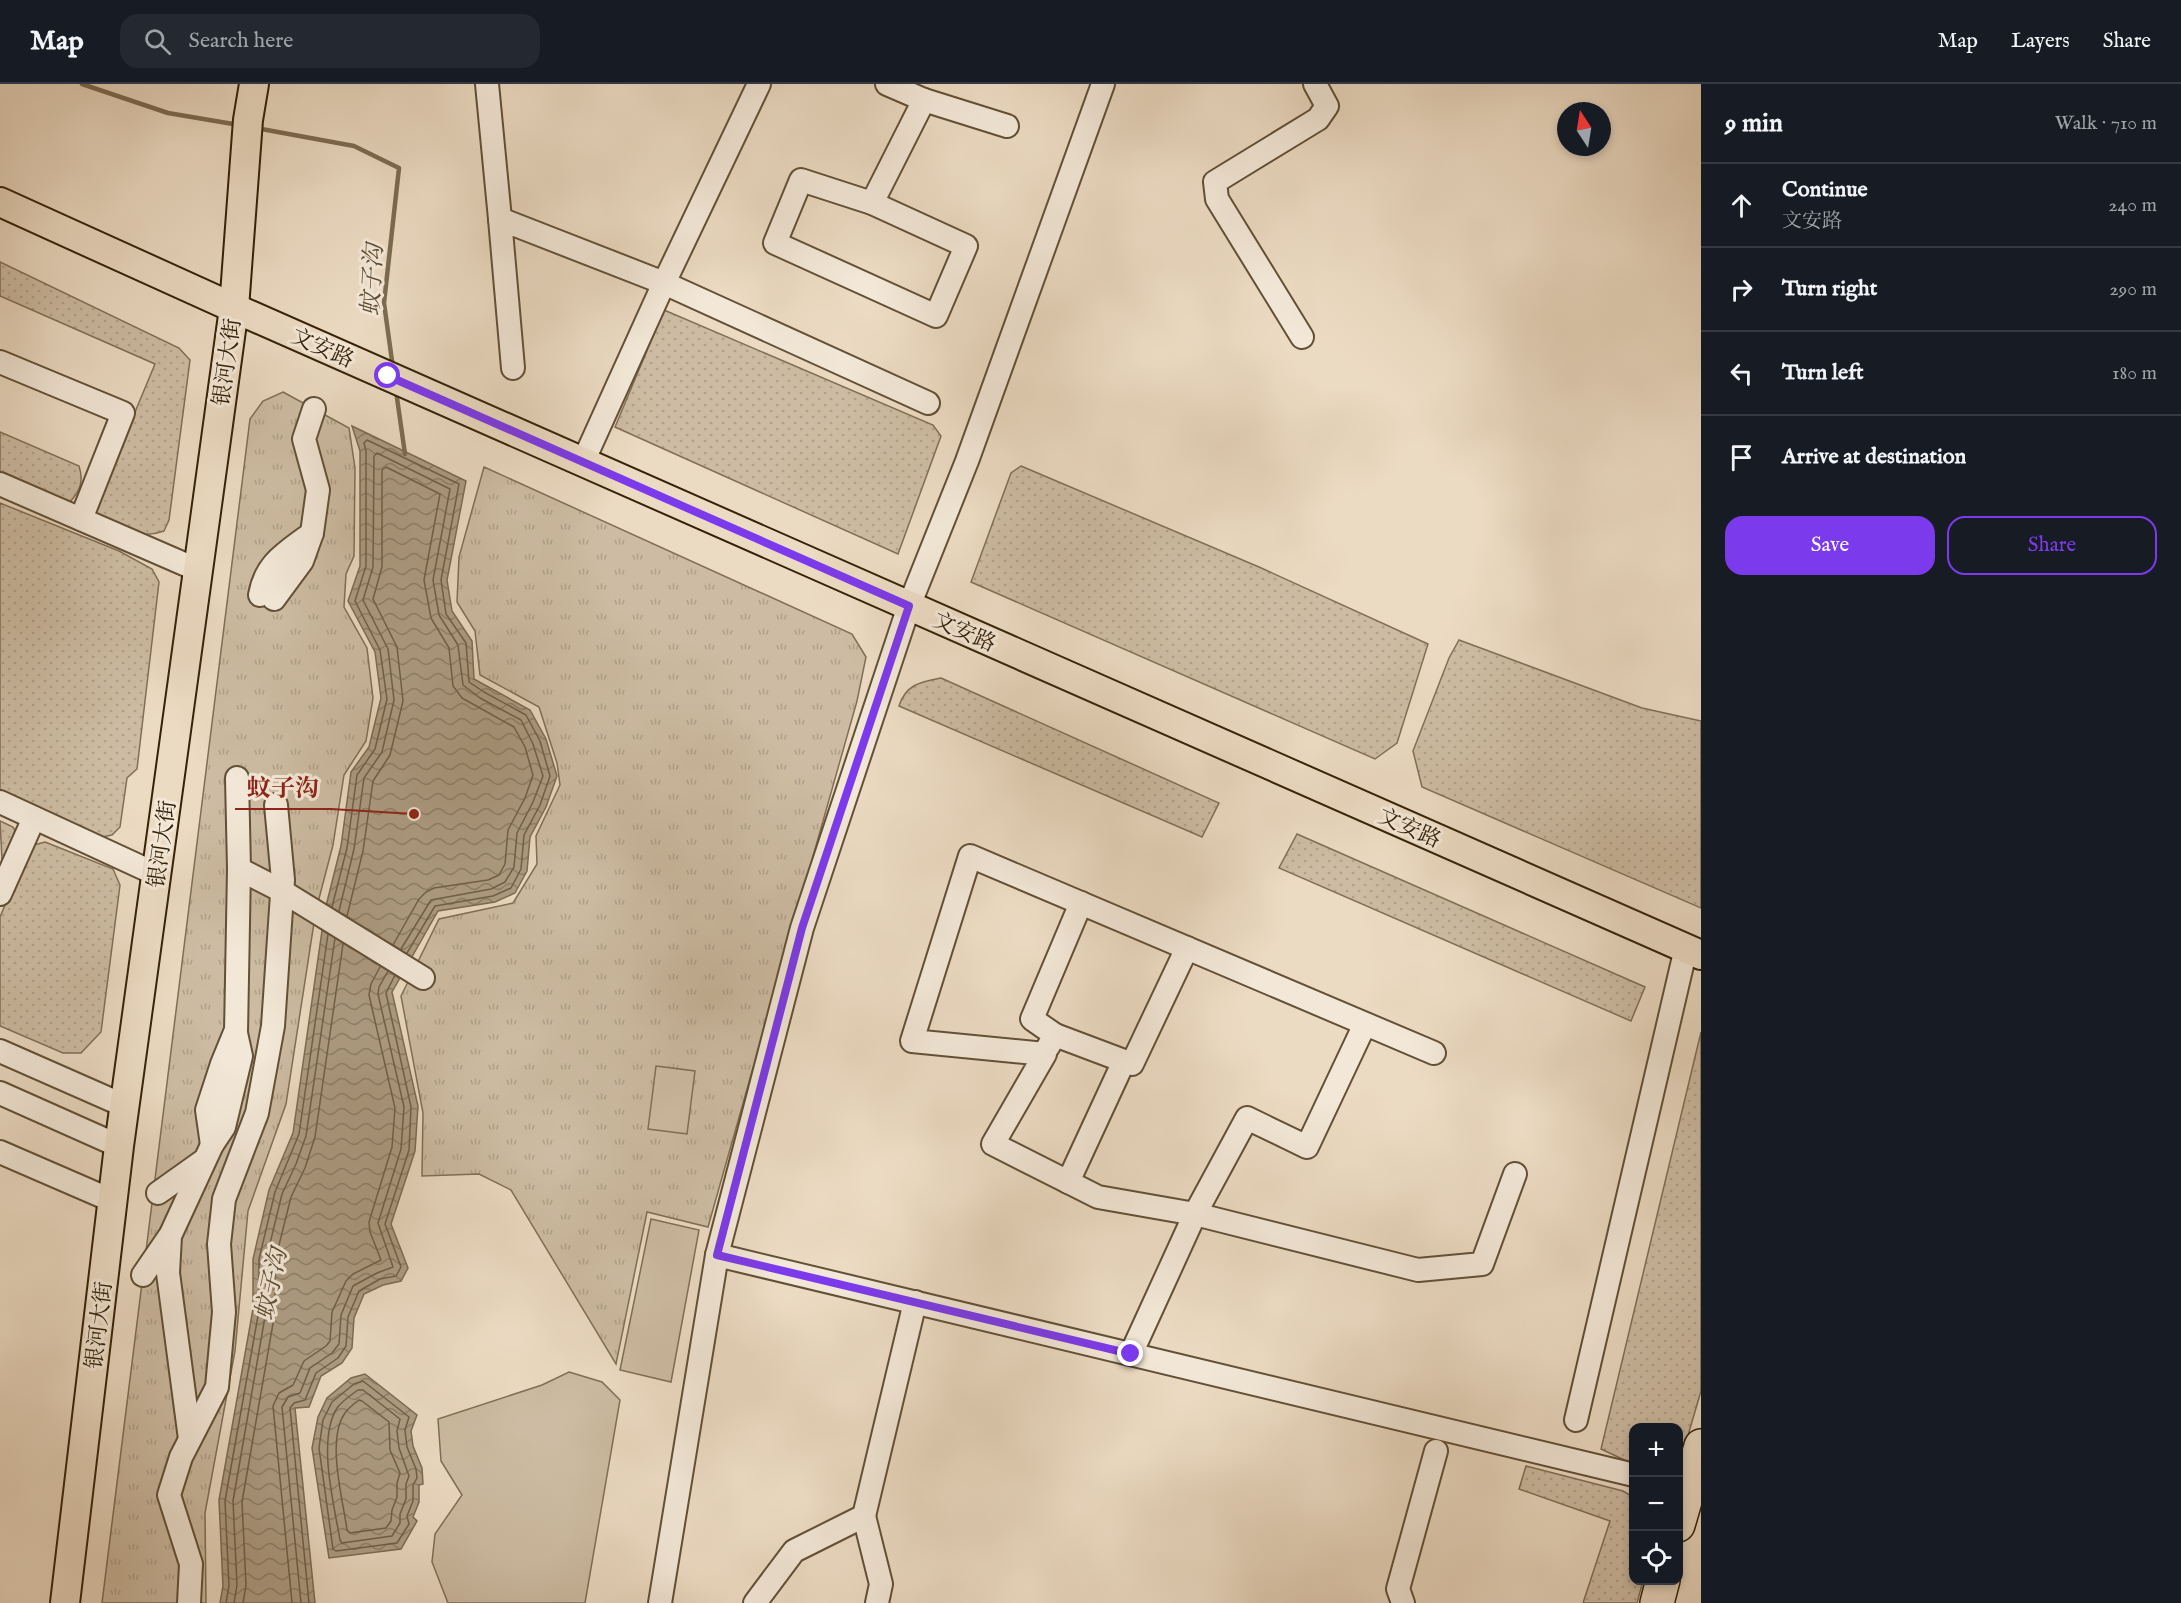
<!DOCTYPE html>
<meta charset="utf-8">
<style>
body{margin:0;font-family:"IM FELL English","Noto Serif SC",serif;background:#242831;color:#f1f3f6}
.controls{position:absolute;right:18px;bottom:18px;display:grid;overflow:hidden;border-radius:12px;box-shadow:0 3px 9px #0003}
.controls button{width:54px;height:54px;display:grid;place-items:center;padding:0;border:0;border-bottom:2px solid #363941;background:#171b24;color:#f1f3f6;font:30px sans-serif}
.compass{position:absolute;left:1557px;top:18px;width:54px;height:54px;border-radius:50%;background:#171b24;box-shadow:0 3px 9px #0003;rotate:348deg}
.stop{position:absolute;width:18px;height:18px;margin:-14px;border:4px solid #7c3aed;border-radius:50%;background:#fff}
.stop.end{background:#7c3aed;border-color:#fff;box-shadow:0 2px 6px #0008}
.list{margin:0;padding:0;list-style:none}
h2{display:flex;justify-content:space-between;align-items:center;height:78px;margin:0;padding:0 24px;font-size:26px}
h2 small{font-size:20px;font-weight:400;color:#9ea1a6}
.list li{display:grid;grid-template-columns:39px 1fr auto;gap:18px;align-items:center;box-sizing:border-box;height:84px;padding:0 24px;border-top:2px solid #363941}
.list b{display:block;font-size:22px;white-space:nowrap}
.list p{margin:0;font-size:20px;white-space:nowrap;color:#9ea1a6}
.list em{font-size:20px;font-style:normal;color:#9ea1a6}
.actions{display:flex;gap:12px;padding:18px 24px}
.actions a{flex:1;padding:14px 0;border:2px solid #7c3aed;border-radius:18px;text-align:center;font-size:21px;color:#7c3aed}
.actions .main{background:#7c3aed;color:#fff}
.icon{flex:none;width:33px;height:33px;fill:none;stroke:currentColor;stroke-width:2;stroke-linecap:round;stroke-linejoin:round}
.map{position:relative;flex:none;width:1701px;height:1519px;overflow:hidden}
header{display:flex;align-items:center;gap:36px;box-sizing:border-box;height:84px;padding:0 30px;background:#171b24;border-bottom:2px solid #363941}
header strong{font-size:28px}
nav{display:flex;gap:33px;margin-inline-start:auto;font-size:21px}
.search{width:420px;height:54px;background:#242831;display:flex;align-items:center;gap:15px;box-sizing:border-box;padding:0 21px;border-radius:18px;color:#9ea1a6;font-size:22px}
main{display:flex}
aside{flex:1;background:#171b24}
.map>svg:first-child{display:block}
</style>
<header>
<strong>Map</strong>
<div class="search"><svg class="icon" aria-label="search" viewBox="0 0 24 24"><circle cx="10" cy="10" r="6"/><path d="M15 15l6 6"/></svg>Search here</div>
<nav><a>Map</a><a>Layers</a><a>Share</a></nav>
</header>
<main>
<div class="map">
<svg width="1701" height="1519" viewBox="0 0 1701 1519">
<defs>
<pattern id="grass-dots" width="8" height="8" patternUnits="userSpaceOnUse" patternTransform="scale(1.5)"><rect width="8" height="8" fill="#cdbca3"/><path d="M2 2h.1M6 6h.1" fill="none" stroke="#b1a18b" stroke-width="1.8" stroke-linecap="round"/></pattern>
<pattern id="park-tufts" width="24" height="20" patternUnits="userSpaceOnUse" patternTransform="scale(1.5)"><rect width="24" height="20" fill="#cdbca3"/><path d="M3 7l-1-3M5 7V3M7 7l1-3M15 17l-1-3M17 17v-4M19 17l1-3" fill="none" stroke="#b1a18b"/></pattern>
<pattern id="water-waves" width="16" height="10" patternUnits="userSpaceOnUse" patternTransform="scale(1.5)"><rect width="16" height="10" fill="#ad9c83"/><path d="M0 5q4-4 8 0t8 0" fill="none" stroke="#8e7f69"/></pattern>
</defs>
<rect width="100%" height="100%" fill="#ecdbc3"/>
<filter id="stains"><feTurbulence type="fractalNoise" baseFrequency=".00333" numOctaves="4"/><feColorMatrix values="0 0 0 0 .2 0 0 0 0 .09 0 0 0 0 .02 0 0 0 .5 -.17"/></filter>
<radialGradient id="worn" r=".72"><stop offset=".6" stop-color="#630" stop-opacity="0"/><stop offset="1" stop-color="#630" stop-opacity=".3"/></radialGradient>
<g fill="url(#grass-dots)" stroke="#806f56" stroke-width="1.5">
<path d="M 0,178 L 179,264 L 190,276 L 169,436 L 164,447 C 136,457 121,442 96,429 L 103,405 L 155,280 L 0,212 Z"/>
<path d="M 664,226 L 933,341 L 941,352 L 898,470 L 615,343 Z"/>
<path d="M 0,348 L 79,382 C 84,398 80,407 69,419 L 0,391 Z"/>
<path d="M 1021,382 L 1259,483 L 1428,560 L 1397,659 L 1375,675 L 971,498 L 1011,389 Z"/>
<path d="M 0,419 L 119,467 L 152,485 L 159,498 L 137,685 L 127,694 L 120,743 L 112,751 L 102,753 L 0,710 Z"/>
<path d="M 1459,556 L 1642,624 L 1701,637 L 1701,824 L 1422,703 L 1413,667 L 1449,574 Z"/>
<path d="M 941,594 L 1219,719 L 1202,753 L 899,622 C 906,600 921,598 941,594 Z"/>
<path d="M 0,737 L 13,743 L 18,751 L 8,774 L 2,776 Z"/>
<path d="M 1297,750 L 1645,903 L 1631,937 L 1279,784 Z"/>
<path d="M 45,758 L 113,785 L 120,801 L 101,948 L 81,969 L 63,969 L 0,942 L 0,833 L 20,785 L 34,761 Z"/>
<path d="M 1701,948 L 1701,1307 L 1679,1382 L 1678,1344 L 1634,1344 L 1633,1380 L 1601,1365 Z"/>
<path d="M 1526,1382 L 1623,1407 L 1633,1413 L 1634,1496 L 1643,1497 L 1637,1519 L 1583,1519 L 1610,1437 L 1519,1405 Z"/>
</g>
<g fill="url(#park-tufts)" stroke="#806f56" stroke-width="1.5">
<path d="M 283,308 L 349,344 L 355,384 L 354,472 L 346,490 L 344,523 L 367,564 L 373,614 L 366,657 L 344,691 L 333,761 L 316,826 L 286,1020 L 248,1127 L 235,1267 L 205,1429 L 206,1519 L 102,1519 L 250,335 L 263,317 Z"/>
<path d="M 484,383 L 852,550 L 866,573 L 857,617 L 708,1143 L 647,1128 L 616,1280 L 511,1106 L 479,1090 L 422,1092 L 423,1029 L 401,912 L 439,835 L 513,819 L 537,780 L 536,752 L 560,701 L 557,679 L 539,623 L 480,591 L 475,547 L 457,518 L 459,473 Z"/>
</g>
<g fill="#cdbca3" stroke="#806f56" stroke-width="1.5">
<path d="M 656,982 L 695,987 L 687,1050 L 648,1045 Z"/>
<path d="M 651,1135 L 699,1146 L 671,1298 L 620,1286 Z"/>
<path d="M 569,1288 L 602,1298 L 620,1316 L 585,1519 L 448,1519 L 432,1478 L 435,1450 L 462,1411 L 441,1377 L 438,1335 L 542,1301 Z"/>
</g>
<g fill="url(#water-waves)" stroke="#7d6b52" stroke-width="1.5">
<path d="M 352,342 L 466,397 L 447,496 L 452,527 L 472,557 L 474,595 L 530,626 L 546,655 L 557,692 L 546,723 L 530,753 L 527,787 L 515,809 L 495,818 L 438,827 L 392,908 L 418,1022 L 415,1067 L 391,1140 L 408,1184 L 401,1197 L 383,1201 L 364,1210 L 354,1234 L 352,1264 L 342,1279 L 321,1292 L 309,1323 L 295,1324 L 315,1519 L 220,1519 L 223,1502 L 219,1416 L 253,1225 L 253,1175 L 269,1106 L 293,1049 L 325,826 L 341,762 L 351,688 L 369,663 L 381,614 L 375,568 L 348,517 L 360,482 L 360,367 Z"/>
<path d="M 365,1290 L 417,1331 L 411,1347 L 413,1362 L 422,1384 L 423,1400 L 419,1401 L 419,1418 L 413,1433 L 417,1437 L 401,1465 L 329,1474 L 312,1364 L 318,1333 L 327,1314 L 351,1294 Z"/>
</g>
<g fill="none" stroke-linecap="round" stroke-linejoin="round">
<g stroke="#705f46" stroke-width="1.5">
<path d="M 332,823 L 347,764 L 357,691 L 375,665 L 387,615 L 380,566 L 355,517 L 366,482 L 366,367 L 364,359 L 367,356 L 459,400 L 441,496 L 446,530 L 466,559 L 469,598 L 484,608 L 526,631 L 540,657 L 550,692 L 540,721 L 524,751 L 521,785 L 511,804 L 493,812 L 435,822 L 407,869"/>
<path d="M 339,827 L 354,765 L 364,694 L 382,668 L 394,616 L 388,565 L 363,516 L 373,483 L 374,372 L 377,369 L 450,405 L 433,496 L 439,531 L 458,561 L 463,601 L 480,614 L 521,636 L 533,660 L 543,692 L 533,718 L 517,749 L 514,783 L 505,798 L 491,805 L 431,816 L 401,865"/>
<path d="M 347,832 L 363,767 L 373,697 L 390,671 L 403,617 L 397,563 L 373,515 L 382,483 L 382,386 L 386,383 L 440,410 L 424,496 L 431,534 L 449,564 L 453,602 L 462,614 L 514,643 L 525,663 L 533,691 L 525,714 L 508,746 L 505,780 L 499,791 L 488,796 L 434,804 L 426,808 L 419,815 L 393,861"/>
<path d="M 363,1297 L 409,1333 L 405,1346 L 407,1363 L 416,1385 L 417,1394 L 413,1401 L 413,1417 L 407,1432 L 409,1440 L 397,1459 L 336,1467 L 333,1465 L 319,1364 L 323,1336 L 332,1318 L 354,1300 Z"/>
<path d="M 358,1306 L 363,1306 L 400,1335 L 397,1347 L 399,1364 L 409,1392 L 406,1400 L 406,1415 L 400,1430 L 400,1439 L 392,1452 L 342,1459 L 340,1456 C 334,1420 317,1356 337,1324 C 342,1317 351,1311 358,1306 Z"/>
<path d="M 359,1316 L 362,1317 L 389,1338 L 390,1366 L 400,1389 L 397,1399 L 397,1413 L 392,1426 L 391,1437 L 386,1444 L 350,1449 L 347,1446 C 343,1415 326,1356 345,1329 C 348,1324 354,1320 359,1316 Z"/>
<path d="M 226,1519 L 229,1502 L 225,1417 L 259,1226 L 259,1175 L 275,1108 L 299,1050 L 328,850"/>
<path d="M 234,1519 L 237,1501 L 233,1417 L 266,1227 L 266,1176 L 282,1110 L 296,1080 L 306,1052 L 335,854"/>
<path d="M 243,1519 L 246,1501 L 242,1418 L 275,1228 L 275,1177 L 291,1113 L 305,1084 L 315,1053 L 343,860"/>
<path d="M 292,1519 L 273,1322 L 279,1309 L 293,1301 L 304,1277 L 326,1262 L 330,1257 L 332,1228 L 346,1197 L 353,1190 L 381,1176 L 370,1148 L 369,1138 L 392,1063 L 395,1024 L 369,911 L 371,900 L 380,883"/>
<path d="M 301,1519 L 282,1323 L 288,1313 L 300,1309 L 310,1284 L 332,1269 L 339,1260 L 341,1231 L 353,1202 L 377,1189 L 393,1183 L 378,1139 L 401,1065 L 404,1023 L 378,910 L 379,903 L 388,887"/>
<path d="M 309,1519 L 290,1324 L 294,1319 L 305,1316 L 316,1289 L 338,1274 L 346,1262 L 348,1233 L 359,1207 L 380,1195 L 396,1192 L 401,1183 L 385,1140 L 409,1066 L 411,1023 L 386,909 L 395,891"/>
</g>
<g stroke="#7d6b52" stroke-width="4.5">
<path d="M 82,0 L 168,29 L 239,41"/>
<path d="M 256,44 L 354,62 L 399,84 L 384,219 L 393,284"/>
<path d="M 396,307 L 405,370"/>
</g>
<defs>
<g id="minor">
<path d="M 487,0 L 500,135"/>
<path d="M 924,16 L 1007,42"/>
<path d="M 801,96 L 872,119 L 966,162 L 936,232 L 775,159 Z"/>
<path d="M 872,119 L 924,16 L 887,0"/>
<path d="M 1302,253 L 1217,115 L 1215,98 L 1318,35 L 1327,22 L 1315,0"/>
<path d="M 0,278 L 123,329 L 81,435"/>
<path d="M 513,284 L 500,135 L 664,199 L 928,319"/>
<path d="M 583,378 L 664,199 L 759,0"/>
<path d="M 0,400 L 198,486"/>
<path d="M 260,511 C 266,478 287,468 312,449 L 318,406 L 304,355 L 314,325"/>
<path d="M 274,515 L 302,477 L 312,449"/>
<path d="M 237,694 L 239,785 L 282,807 L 423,894"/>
<path d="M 0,718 L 156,790"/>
<path d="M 0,810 L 34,734"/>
<path d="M 1365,940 L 1307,1063 L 1247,1034 L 1195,1130 L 1098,1113 L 993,1060 L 1045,970 L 912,957 L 970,772 L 1434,969"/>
<path d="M 1055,951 L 1132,980 L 1187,864"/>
<path d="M 1048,963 L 1055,951 L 1032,935 L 1081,819"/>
<path d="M 0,967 L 125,1022"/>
<path d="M 0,1009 L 119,1062"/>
<path d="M 212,1061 L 207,1026 L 222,980 L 236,946"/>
<path d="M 0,1068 L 113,1117"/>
<path d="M 1068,1098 L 1124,977"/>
<path d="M 158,1109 L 203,1077"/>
<path d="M 717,1171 L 1634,1391"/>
<path d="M 143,1191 L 169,1153"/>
<path d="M 1131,1270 L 1195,1130 L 1418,1186 L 1482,1180 L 1515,1090"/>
<path d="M 1576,1336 L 1686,864"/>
<path d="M 190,1355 L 168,1189 L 170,1152 L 212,1061 L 224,1043 L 241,972 L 236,949 L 239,785"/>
<path d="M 864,1432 L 881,1500 L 877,1519"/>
<path d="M 189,1519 L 191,1480 L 169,1411 L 181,1373 L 217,1303 L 224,1228 L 219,1160 L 224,1115 L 257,1029 L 273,942 L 283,796 L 276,721"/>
<path d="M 660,1519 L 717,1171 L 802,844 L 909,522 L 967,377 L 1103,0"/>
<path d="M 755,1519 L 794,1467 L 864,1432 L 915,1218"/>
<path d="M 1403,1519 L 1398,1505 L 1436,1367"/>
</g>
<g id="major">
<path d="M 0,118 L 234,224 L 1701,871"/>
<path d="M 65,1519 L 119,1062 L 234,224 L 248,36 L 254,0"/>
</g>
<g id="highway">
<path d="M 1678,1441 L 1701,1362"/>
<path d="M 1657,1519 L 1663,1496"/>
</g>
</defs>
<use href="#minor" stroke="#625037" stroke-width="26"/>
<use href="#major" stroke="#342208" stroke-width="32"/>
<use href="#highway" stroke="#342208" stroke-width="36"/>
<use href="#minor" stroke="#f3e8d8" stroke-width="22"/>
<use href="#major" stroke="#ecdbc3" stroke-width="28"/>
<use href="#highway" stroke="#ecdbc3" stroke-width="33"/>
</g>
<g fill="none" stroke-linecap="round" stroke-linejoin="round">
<path stroke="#7c3aed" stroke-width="8" d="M 388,292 L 909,522 L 802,844 L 717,1171 L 1131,1270"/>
</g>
<g text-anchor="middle" stroke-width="6" stroke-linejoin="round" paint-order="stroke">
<g font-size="22" fill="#342208" stroke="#f3e8d8">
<text transform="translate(323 263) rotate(24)" y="8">文安路</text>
<text transform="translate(226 278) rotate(-82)" y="8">银河大街</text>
<text transform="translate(965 547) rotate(24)" y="8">文安路</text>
<text transform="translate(1410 743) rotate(24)" y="8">文安路</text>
<text transform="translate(161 760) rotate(-82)" y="8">银河大街</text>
<text transform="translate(98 1241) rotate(-83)" y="8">银河大街</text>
</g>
<g font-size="24" font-style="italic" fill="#5e4d33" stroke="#f3e8d8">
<text transform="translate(372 196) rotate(-87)" y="8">蚊子沟</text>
<text transform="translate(271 1200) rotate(-78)" y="8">蚊子沟</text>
</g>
</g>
<path fill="none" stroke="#8f2418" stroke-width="2" d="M414 730L331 725H235"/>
<circle fill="#8f2418" stroke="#f3e8d8" stroke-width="2" cx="414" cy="730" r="6"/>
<g font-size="24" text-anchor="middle" font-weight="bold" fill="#8f2418" stroke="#f3e8d8" stroke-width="6" stroke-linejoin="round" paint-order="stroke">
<text x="283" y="712">蚊子沟</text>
</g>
<rect width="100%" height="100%" filter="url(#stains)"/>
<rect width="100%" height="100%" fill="url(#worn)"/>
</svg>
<div class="controls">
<button>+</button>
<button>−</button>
<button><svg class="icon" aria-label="locate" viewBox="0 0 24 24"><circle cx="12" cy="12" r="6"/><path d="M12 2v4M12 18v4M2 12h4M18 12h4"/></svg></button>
</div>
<svg class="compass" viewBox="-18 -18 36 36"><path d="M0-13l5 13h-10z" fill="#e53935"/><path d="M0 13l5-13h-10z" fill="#9ea1a6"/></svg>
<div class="stop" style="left:388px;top:292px"></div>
<div class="stop end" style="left:1131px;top:1270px"></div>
</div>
<aside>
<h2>9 min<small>Walk · 710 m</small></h2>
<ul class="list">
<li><svg class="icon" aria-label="ahead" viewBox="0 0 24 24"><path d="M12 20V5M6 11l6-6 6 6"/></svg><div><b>Continue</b><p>文安路</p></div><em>240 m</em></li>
<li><svg class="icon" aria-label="right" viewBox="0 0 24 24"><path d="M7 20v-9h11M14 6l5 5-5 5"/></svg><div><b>Turn right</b></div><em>290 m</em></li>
<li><svg class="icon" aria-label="left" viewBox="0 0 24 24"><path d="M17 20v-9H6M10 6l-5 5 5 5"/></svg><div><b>Turn left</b></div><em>180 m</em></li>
<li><svg class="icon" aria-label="arrive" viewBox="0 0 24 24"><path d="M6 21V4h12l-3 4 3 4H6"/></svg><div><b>Arrive at destination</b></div></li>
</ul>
<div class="actions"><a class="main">Save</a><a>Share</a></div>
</aside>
</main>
